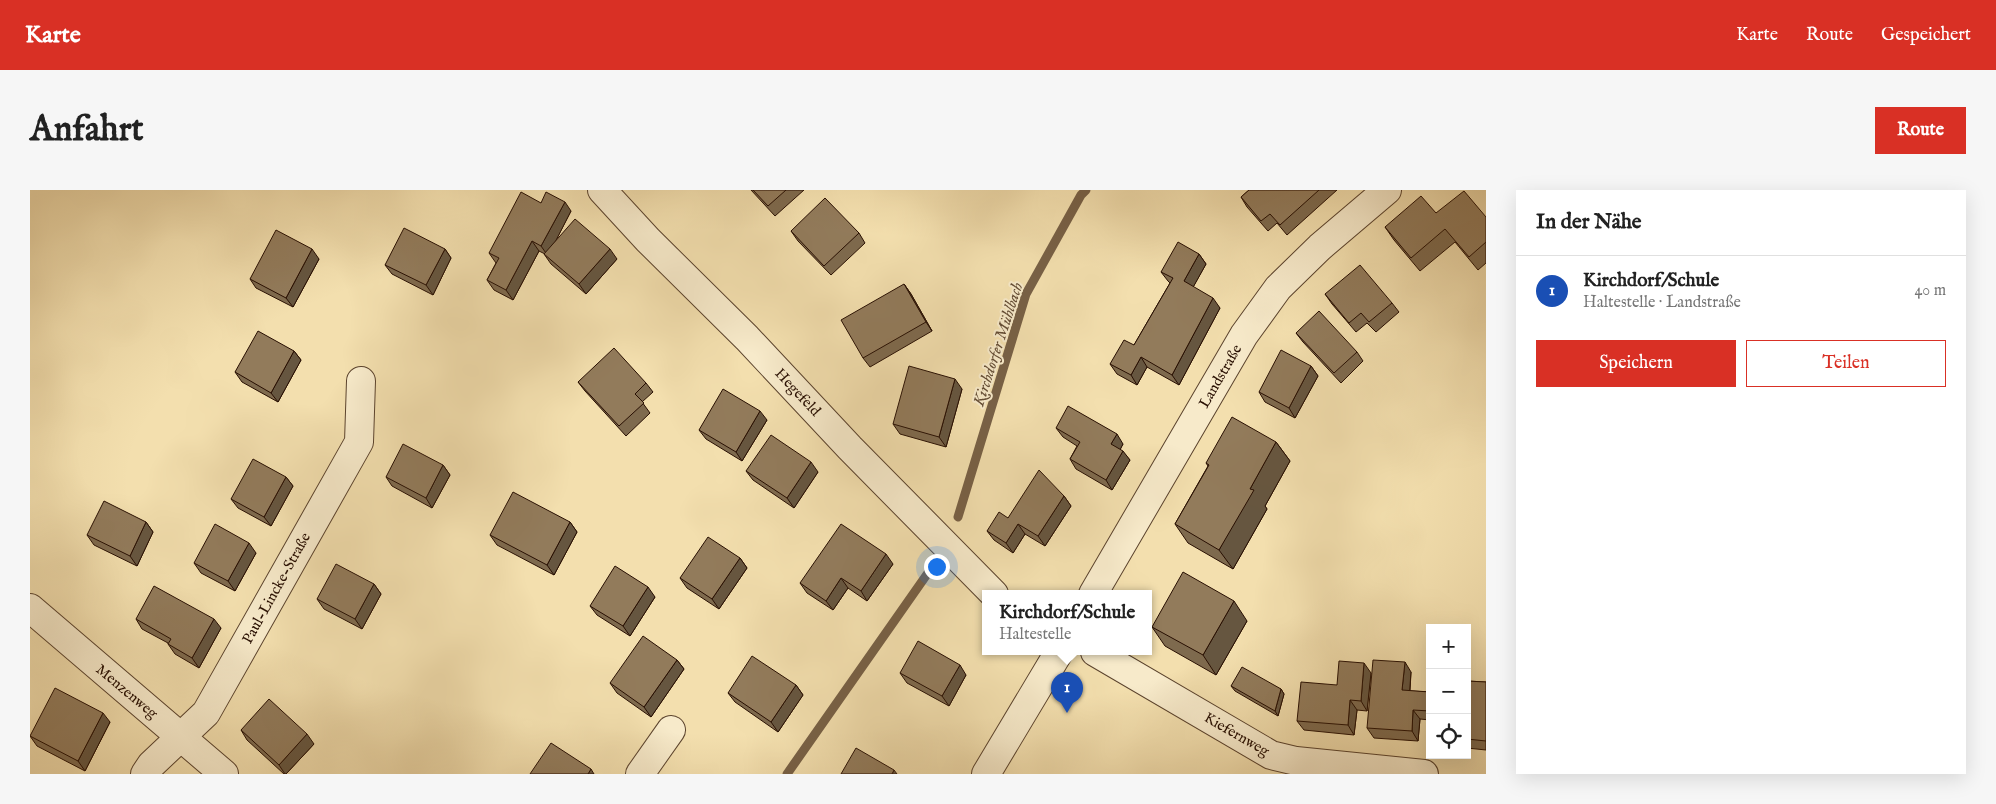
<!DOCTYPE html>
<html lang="de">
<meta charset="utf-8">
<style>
body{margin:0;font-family:"IM FELL English",serif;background:#f6f6f6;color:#222}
.controls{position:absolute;right:15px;bottom:15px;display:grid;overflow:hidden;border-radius:0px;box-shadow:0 5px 20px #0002}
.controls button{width:45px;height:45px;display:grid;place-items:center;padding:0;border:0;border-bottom:1px solid #e0e0e0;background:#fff;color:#222;font:25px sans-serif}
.you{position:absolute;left:906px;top:376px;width:18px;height:18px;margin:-12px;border:4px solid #fff;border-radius:50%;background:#1a73e8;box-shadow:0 0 0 8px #1a73e833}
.badge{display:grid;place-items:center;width:32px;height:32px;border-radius:50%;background:#d93025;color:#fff;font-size:16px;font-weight:700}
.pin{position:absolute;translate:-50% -41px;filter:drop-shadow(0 1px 2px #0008)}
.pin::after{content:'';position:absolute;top:26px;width:18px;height:15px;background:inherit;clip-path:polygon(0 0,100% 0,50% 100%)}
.popup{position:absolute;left:952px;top:400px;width:170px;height:65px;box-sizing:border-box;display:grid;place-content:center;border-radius:0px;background:#fff;filter:drop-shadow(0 1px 4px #0005);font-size:16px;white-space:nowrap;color:#767676}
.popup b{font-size:19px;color:#222}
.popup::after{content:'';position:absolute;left:50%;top:100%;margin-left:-10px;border:10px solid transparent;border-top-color:#fff}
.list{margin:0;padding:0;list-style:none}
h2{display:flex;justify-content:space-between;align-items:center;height:65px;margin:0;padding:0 20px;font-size:21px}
h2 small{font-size:16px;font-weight:400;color:#767676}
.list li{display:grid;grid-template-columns:32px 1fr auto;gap:15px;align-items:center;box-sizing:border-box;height:70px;padding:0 20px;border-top:1px solid #e0e0e0}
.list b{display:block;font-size:19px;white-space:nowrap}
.list p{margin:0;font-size:16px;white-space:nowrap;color:#767676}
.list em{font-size:16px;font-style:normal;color:#767676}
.actions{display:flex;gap:10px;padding:15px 20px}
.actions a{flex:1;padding:11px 0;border:1px solid #d93025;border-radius:0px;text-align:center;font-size:18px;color:#d93025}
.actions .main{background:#d93025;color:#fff}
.icon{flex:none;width:28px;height:28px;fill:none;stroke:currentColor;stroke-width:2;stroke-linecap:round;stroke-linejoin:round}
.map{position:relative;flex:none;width:1456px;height:584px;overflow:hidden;border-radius:0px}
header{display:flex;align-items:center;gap:30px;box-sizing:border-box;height:70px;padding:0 25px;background:#d93025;color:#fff}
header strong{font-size:24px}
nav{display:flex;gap:28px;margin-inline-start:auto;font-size:18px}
.intro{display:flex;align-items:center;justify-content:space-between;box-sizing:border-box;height:120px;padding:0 30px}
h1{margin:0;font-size:35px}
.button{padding:12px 22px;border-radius:0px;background:#d93025;color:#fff;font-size:18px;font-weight:700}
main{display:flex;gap:30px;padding:0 30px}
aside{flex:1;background:#fff;border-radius:0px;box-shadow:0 5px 20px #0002}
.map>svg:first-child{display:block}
</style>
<header>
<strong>Karte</strong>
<nav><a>Karte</a><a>Route</a><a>Gespeichert</a></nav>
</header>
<div class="intro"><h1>Anfahrt</h1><a class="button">Route</a></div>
<main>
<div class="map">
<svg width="1456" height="584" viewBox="0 0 1456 584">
<rect width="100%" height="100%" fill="#f3dfae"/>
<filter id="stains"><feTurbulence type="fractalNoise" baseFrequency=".004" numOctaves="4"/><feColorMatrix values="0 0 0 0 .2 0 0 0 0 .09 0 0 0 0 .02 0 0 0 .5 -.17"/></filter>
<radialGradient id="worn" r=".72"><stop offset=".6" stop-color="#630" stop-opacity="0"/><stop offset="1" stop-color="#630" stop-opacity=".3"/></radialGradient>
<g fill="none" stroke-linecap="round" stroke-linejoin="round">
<g stroke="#786146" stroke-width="9">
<path d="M 928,327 L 996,104 L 1051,5 L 1056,0"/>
<path d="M 757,584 L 900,380"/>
</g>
<defs>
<g id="minor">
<path d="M 572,0 L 618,50 L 717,148 L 820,258 L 964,404"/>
<path d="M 1063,404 L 1214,145 L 1248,98 L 1290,57 L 1357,0"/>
<path d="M 0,418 L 194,584"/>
<path d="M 1065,462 L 1241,565 L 1266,571 L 1394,584"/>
<path d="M 115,584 L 121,575 L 176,523 L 329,252 L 331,191"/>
<path d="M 610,584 L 641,540"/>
<path d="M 956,584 L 1029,462"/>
</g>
</defs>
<use href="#minor" stroke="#5b432d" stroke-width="30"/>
<use href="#minor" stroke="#f7eaca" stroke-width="28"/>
</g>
<g fill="#7e6a4e" stroke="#280f02">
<path d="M 721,0 L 774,0 L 745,26 Z"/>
<path d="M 1219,0 L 1307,0 L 1257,45 L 1247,33 L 1238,41 L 1217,17 L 1211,7 Z"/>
<path d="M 511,13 L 541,21 L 526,50 L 587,69 L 556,104 L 521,74 L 514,64 L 515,64 L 509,61 L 483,110 L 464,100 L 457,90 L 466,73 L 459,63 Z"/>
<path d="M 1406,23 L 1456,27 L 1456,73 L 1448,80 L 1425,52 L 1390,81 L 1364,50 L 1355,37 Z"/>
<path d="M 761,41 L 829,43 L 835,53 L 801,85 L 768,51 Z"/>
<path d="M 415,59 L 421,68 L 403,105 L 362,84 L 355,75 Z"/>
<path d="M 1169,64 L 1176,74 L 1163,97 L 1190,118 L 1149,195 L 1117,177 L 1107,195 L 1087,184 L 1080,174 L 1104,155 L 1140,93 L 1138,91 L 1131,82 Z"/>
<path d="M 289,69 L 263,117 L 226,98 L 220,89 Z"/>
<path d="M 874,94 L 881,104 L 902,141 L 840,177 L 833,168 Z"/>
<path d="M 1295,104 L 1362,113 L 1369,122 L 1346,142 L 1337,133 L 1326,142 L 1302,114 Z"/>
<path d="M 1266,143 L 1327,162 L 1333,171 L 1311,193 L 1273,152 Z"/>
<path d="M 264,161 L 271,170 L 248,212 L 212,192 L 205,182 Z"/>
<path d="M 1281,176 L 1288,186 L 1265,228 L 1235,212 L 1229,202 Z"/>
<path d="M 548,192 L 616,193 L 623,202 L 612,212 L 620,223 L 596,246 L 555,201 Z"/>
<path d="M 932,199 L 916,257 L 870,244 L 863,234 Z"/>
<path d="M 737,230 L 712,271 L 676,249 L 669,240 Z"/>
<path d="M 1026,238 L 1093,254 L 1090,259 L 1100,270 L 1082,300 L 1046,279 L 1040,269 L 1047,256 L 1033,247 Z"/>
<path d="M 1246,252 L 1260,271 L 1235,316 L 1237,319 L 1203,379 L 1158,353 L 1145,334 L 1178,276 L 1176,273 Z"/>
<path d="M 413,275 L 420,285 L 402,318 L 362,296 L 356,287 Z"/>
<path d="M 716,281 L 788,282 L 764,318 L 723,290 Z"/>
<path d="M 256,287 L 263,296 L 241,336 L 208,318 L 201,309 Z"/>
<path d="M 1034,306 L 1041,316 L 1015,356 L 995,344 L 983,363 L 964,350 L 957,341 L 978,328 Z"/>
<path d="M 116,332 L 123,342 L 107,376 L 64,355 L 57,345 Z"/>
<path d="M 540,332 L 547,342 L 524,385 L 467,355 L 460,345 Z"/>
<path d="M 226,363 L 205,401 L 171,383 L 164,373 Z"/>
<path d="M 710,368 L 717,378 L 689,419 L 657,398 L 650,388 Z"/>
<path d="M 863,374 L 837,411 L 818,398 L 803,420 L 777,403 L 770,393 Z"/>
<path d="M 344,394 L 351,404 L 332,439 L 294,419 L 287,409 Z"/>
<path d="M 625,407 L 600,446 L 567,425 L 560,416 Z"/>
<path d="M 106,429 L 191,438 L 169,478 L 145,464 L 138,454 L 138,453 L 112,439 Z"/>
<path d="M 1217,431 L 1186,485 L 1135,456 L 1122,437 Z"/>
<path d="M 647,470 L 654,479 L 621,527 L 587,503 L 580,493 Z"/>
<path d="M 1381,482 L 1380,501 L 1400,502 L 1400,530 L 1390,529 L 1388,551 L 1344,548 L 1337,538 Z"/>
<path d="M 870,483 L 936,485 L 919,516 L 877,493 Z"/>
<path d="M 1341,483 L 1337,521 L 1327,520 L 1324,545 L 1274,540 L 1267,531 L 1307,495 Z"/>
<path d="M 1437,491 L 1456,492 L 1456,560 L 1437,558 Z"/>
<path d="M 766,495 L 773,505 L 748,542 L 705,512 L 698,503 Z"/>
<path d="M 1201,496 L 1251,499 L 1254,504 L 1248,526 L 1205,501 Z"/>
<path d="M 80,532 L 55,581 L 7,556 L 0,546 Z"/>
<path d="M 211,540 L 284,554 L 256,584 L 254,584 L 217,550 Z"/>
</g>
<g fill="#665640" stroke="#280f02">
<path d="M 535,12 L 541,21 L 518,66 L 511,56 Z"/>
<path d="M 502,51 L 509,61 L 483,110 L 476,100 Z"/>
<path d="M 282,59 L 289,69 L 263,117 L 256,108 Z"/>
<path d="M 415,59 L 421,68 L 403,105 L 396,95 Z"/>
<path d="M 580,59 L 587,69 L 556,104 L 549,94 Z"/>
<path d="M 1169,64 L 1176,74 L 1161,101 L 1154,91 Z"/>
<path d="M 874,94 L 881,104 L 902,141 L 896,132 Z"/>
<path d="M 1183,108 L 1190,118 L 1149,195 L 1142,185 Z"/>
<path d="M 264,161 L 271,170 L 248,212 L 241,203 Z"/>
<path d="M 1111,167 L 1117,177 L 1107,195 L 1101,185 Z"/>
<path d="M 1281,176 L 1288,186 L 1265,228 L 1259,218 Z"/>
<path d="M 925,189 L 932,199 L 916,257 L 909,247 Z"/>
<path d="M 730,221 L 737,230 L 712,271 L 706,262 Z"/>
<path d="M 1087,244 L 1093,254 L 1088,264 L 1081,254 Z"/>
<path d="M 1246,252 L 1260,271 L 1235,316 L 1237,319 L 1203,379 L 1189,360 L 1220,299 Z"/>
<path d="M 1093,261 L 1100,270 L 1082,300 L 1076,290 Z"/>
<path d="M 781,272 L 788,282 L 764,318 L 757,308 Z"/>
<path d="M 413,275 L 420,285 L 402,318 L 396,308 Z"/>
<path d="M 256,287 L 263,296 L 241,336 L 234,327 Z"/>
<path d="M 1034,306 L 1041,316 L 1015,356 L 1008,346 Z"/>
<path d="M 116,332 L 123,342 L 107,376 L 100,366 Z"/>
<path d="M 540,332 L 547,342 L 524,385 L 517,375 Z"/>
<path d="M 988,334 L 995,344 L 983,363 L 976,353 Z"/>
<path d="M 219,353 L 226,363 L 205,401 L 198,391 Z"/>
<path d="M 856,364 L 863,374 L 837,411 L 831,401 Z"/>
<path d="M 710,368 L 717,378 L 689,419 L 682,409 Z"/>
<path d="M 811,388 L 818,398 L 803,420 L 796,411 Z"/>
<path d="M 344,394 L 351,404 L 332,439 L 325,429 Z"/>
<path d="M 618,397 L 625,407 L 600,446 L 593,436 Z"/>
<path d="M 1204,411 L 1217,431 L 1186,485 L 1173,465 Z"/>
<path d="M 184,429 L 191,438 L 169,478 L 162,468 Z"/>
<path d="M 647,470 L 654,479 L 621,527 L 614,517 Z"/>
<path d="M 1375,472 L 1381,482 L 1379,510 L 1372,500 Z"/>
<path d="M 1334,473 L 1341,483 L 1337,521 L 1331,511 Z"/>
<path d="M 930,475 L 936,485 L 919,516 L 912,506 Z"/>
<path d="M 766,495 L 773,505 L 748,542 L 741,532 Z"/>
<path d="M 1251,499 L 1254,504 L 1248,526 L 1245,521 Z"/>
<path d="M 1320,510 L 1327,520 L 1324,545 L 1318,535 Z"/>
<path d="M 1383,520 L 1390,529 L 1388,551 L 1382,541 Z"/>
<path d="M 73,523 L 80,532 L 55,581 L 48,571 Z"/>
<path d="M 277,544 L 284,554 L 256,584 L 255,584 L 249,575 Z"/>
<path d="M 561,579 L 564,584 L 558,584 Z"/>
<path d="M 864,580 L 867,584 L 862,584 Z"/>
</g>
<g fill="#927b5b" stroke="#280f02">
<path d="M 723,0 L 756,0 L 738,16 Z"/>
<path d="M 1219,0 L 1289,0 L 1250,35 L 1240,24 L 1231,31 L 1211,7 Z"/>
<path d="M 1434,1 L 1456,27 L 1456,52 L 1439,67 L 1415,39 L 1381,68 L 1355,37 L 1391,6 L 1406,23 Z"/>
<path d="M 491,2 L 511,13 L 516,2 L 535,12 L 511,56 L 502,51 L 476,100 L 457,90 L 469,68 L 459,63 Z"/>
<path d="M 795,8 L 829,43 L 794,76 L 761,41 Z"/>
<path d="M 545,29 L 580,59 L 549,94 L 514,64 Z"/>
<path d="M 374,38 L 415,59 L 396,95 L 355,75 Z"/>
<path d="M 246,40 L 282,59 L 256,108 L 220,89 Z"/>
<path d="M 1148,52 L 1169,64 L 1154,91 L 1183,108 L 1142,185 L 1111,167 L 1101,185 L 1080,174 L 1094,150 L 1104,155 L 1143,88 L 1131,82 Z"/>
<path d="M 1330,75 L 1362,113 L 1339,132 L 1331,123 L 1319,133 L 1295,104 Z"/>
<path d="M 874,94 L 896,132 L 833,168 L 811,130 Z"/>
<path d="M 1289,121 L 1327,162 L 1304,183 L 1266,143 Z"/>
<path d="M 228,141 L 264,161 L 241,203 L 205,182 Z"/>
<path d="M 584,158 L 616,193 L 605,204 L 614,213 L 589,236 L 548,192 Z"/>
<path d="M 1251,160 L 1281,176 L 1259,218 L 1229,202 Z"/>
<path d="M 879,176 L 925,189 L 909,247 L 863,234 Z"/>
<path d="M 693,199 L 730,221 L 706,262 L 669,240 Z"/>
<path d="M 1038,216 L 1087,244 L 1081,254 L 1093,261 L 1076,290 L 1040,269 L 1050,252 L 1026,238 Z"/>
<path d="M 1202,227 L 1246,252 L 1220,299 L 1224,300 L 1189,360 L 1145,334 L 1179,275 L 1176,273 Z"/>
<path d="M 741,245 L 781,272 L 757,308 L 716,281 Z"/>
<path d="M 373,254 L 413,275 L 396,308 L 356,287 Z"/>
<path d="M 223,269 L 256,287 L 234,327 L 201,309 Z"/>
<path d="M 1009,280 L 1034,306 L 1008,346 L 988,334 L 976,353 L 957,341 L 969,322 L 978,328 Z"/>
<path d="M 483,302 L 540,332 L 517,375 L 460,345 Z"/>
<path d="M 74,311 L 116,332 L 100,366 L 57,345 Z"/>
<path d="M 185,334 L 219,353 L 198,391 L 164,373 Z"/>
<path d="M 811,334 L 856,364 L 831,401 L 811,388 L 796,411 L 770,393 Z"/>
<path d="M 678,347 L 710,368 L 682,409 L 650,388 Z"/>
<path d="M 306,374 L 344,394 L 325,429 L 287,409 Z"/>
<path d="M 585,376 L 618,397 L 593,436 L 560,416 Z"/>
<path d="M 1153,382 L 1204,411 L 1173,465 L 1122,437 Z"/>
<path d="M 124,396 L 184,429 L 162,468 L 138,454 L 141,449 L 106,429 Z"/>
<path d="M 613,446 L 647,470 L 614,517 L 580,493 Z"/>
<path d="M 888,451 L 930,475 L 912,506 L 870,483 Z"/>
<path d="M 722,466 L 766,495 L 741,532 L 698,503 Z"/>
<path d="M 1343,470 L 1375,472 L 1372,500 L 1400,502 L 1400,521 L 1383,520 L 1382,541 L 1337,538 Z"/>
<path d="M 1309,471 L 1334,473 L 1331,511 L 1320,510 L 1318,535 L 1267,531 L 1271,492 L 1307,495 Z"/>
<path d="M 1212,477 L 1251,499 L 1245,521 L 1201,496 Z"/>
<path d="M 1437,491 L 1456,492 L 1456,551 L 1437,549 Z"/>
<path d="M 25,498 L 73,523 L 48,571 L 0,546 Z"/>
<path d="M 239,509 L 277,544 L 249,575 L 211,540 Z"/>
<path d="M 521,553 L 561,579 L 558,584 L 500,584 Z"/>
<path d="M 826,558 L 864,580 L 862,584 L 811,584 Z"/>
</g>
<g text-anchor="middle" stroke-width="4" stroke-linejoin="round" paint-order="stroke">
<g font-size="15" fill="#280f02" stroke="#f7eaca">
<text transform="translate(1190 186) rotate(-60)" y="5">Landstraße</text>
<text transform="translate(768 202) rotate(47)" y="5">Hegefeld</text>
<text transform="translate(246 398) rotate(-61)" y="5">Paul-Lincke-Straße</text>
<text transform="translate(97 501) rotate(40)" y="5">Menzenweg</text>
<text transform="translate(1207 544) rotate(30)" y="5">Kiefernweg</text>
</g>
<g font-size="16" font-style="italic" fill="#644d35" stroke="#f7eaca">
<text transform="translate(967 154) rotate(-72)" y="6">Kirchdorfer Mühlbach</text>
</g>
</g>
<rect width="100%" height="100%" filter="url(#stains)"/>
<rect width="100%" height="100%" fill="url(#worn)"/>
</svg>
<div class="controls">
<button>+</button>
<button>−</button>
<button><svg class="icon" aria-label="locate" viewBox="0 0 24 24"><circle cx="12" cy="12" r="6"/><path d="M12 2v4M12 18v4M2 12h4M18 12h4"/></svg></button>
</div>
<div class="you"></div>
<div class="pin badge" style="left:1037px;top:523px;background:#1a4fb4">1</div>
<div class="popup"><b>Kirchdorf/Schule</b>Haltestelle</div>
</div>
<aside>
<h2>In der Nähe<small></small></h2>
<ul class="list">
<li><span class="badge" style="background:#1a4fb4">1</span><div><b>Kirchdorf/Schule</b><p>Haltestelle · Landstraße</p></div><em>40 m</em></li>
</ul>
<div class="actions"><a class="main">Speichern</a><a>Teilen</a></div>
</aside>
</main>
